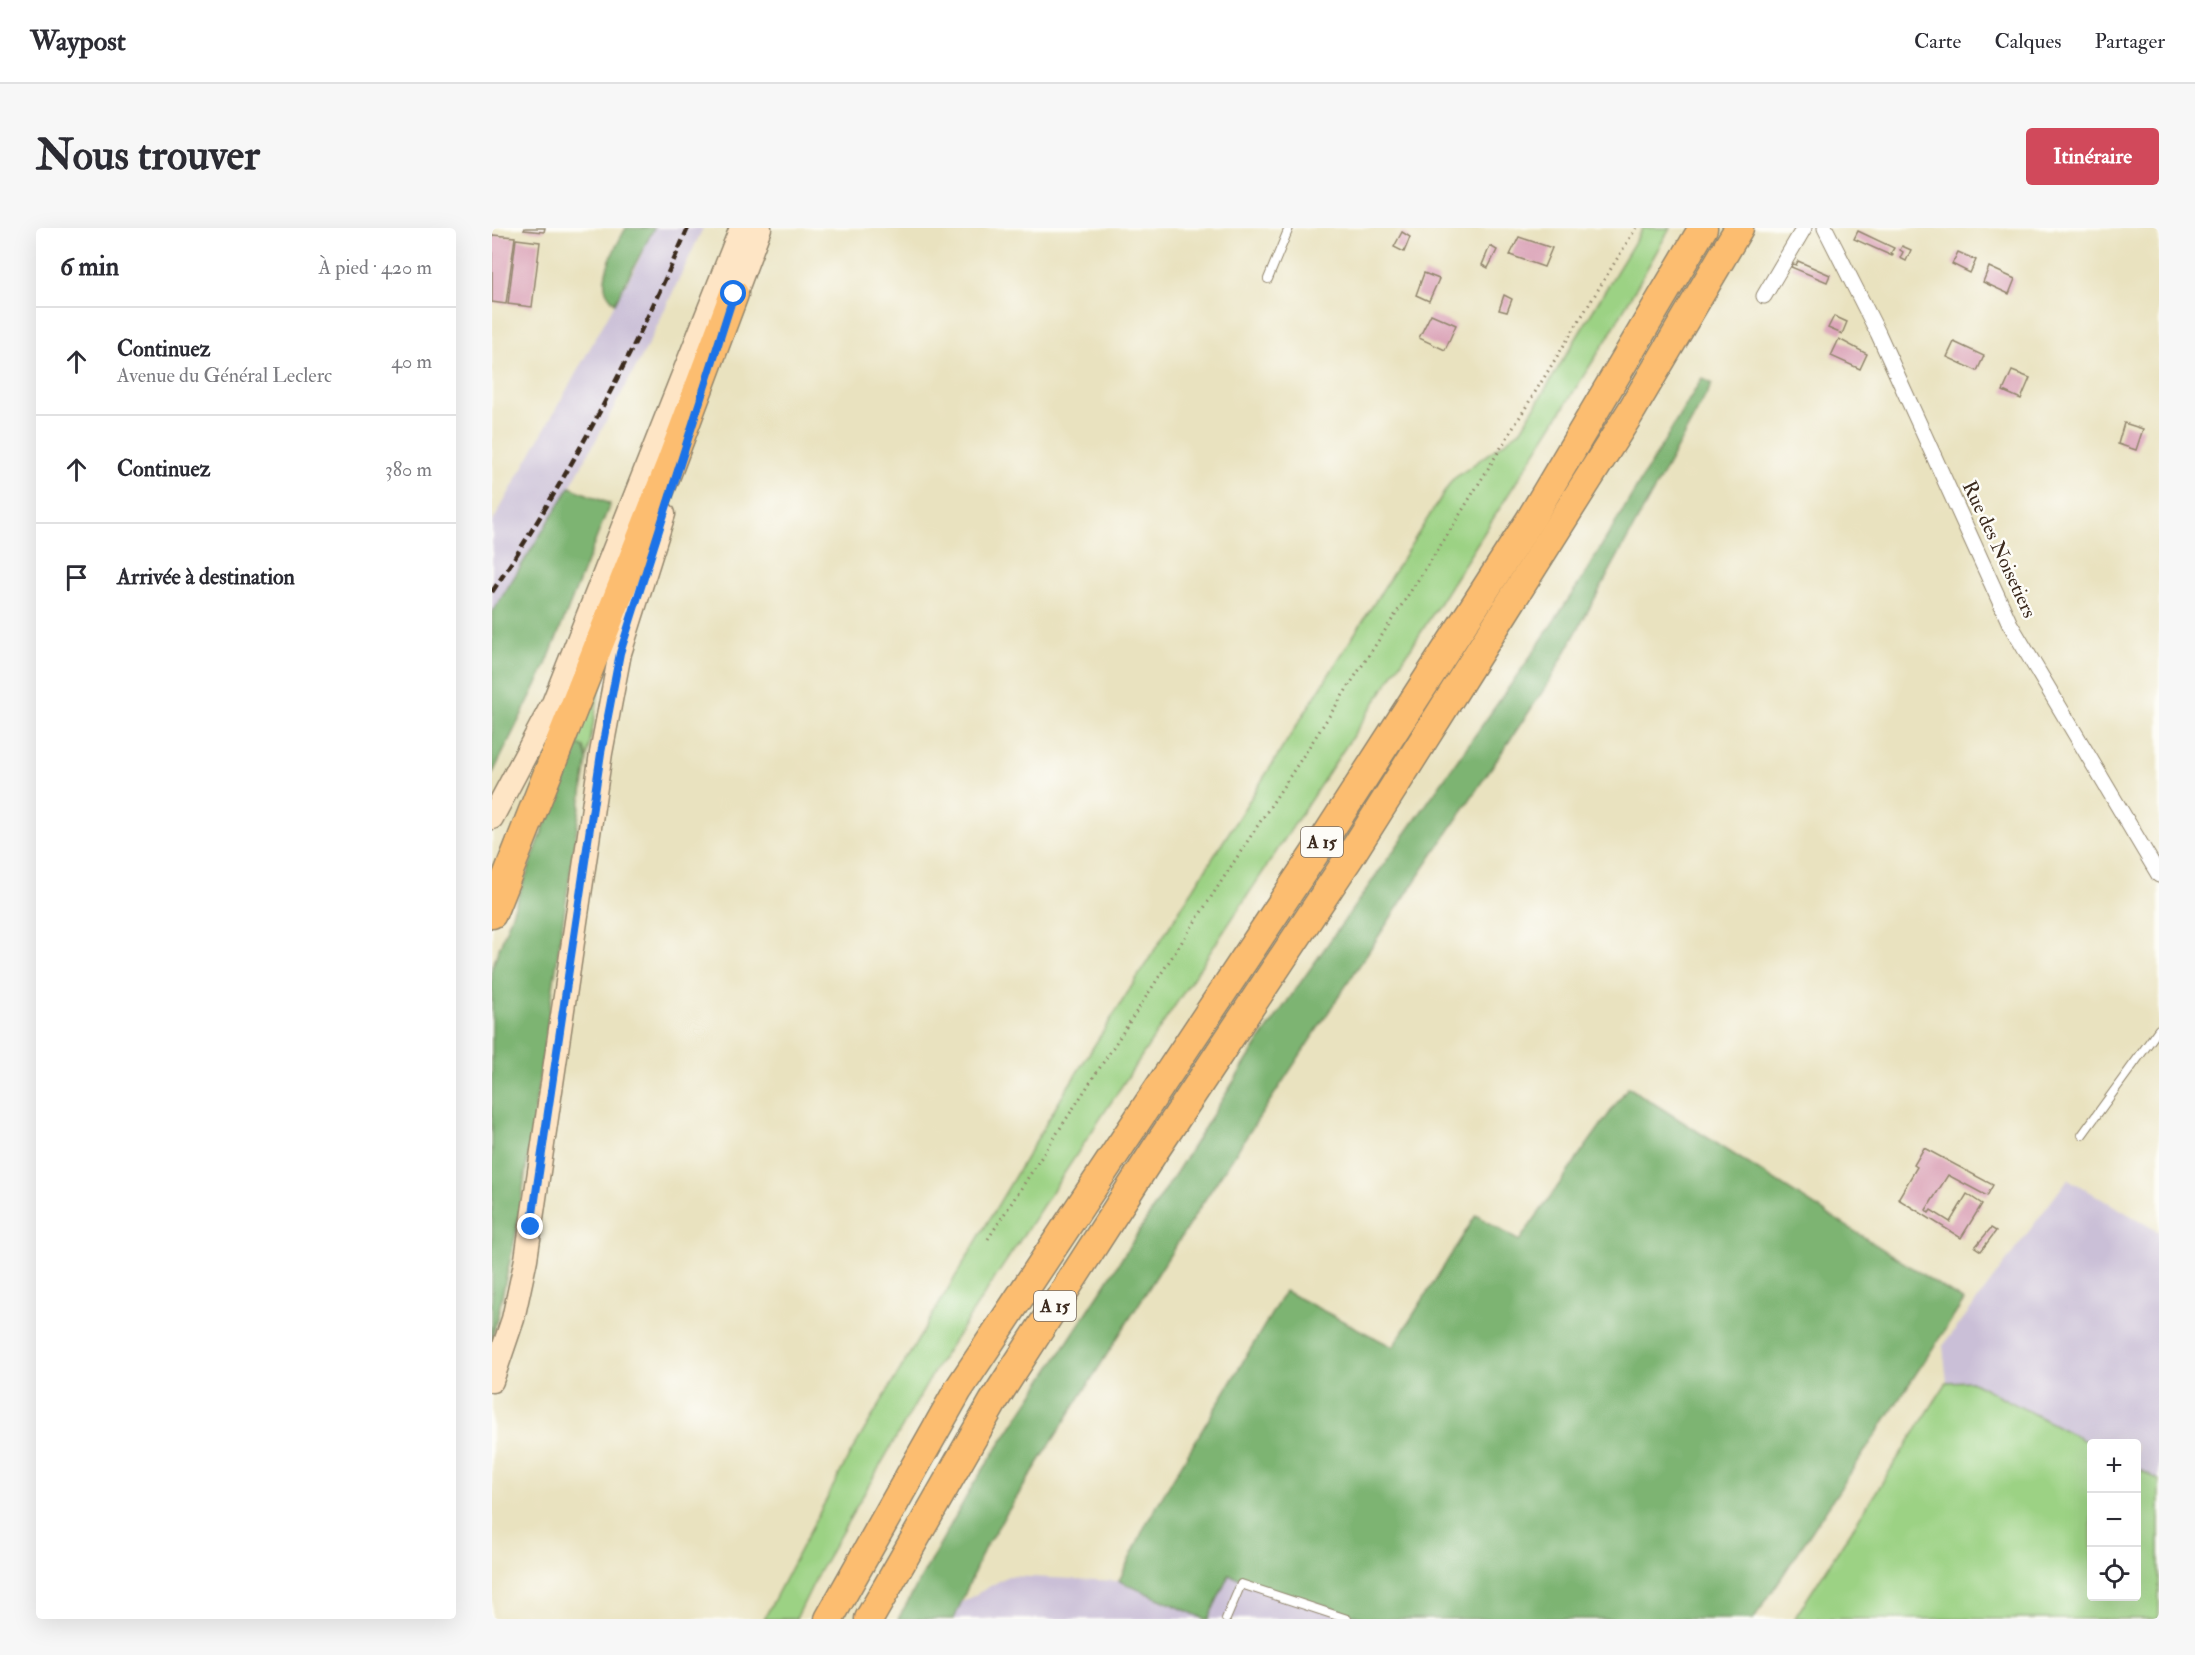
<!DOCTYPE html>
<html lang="fr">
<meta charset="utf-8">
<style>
body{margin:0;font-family:"IM FELL Double Pica",serif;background:#f7f7f7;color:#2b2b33}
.controls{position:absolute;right:18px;bottom:18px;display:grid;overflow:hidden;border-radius:6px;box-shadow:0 6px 24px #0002}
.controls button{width:54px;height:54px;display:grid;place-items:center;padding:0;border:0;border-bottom:2px solid #e1e1e2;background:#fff;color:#2b2b33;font:30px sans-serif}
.stop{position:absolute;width:18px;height:18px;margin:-14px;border:4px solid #1a73e8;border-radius:50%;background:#fff}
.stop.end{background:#1a73e8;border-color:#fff;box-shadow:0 2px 6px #0008}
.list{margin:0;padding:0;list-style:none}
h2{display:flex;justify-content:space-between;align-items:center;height:78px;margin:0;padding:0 24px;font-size:26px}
h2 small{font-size:20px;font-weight:400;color:#7c7c81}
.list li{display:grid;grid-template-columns:39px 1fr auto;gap:18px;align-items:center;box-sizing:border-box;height:108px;padding:0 24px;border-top:2px solid #e1e1e2}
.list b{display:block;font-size:22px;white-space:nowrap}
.list p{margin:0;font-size:20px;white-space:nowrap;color:#7c7c81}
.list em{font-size:20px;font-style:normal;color:#7c7c81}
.icon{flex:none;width:33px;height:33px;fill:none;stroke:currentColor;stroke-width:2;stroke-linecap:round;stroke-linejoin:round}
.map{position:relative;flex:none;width:1667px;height:1391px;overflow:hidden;border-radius:6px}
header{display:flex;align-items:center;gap:36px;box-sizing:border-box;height:84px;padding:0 30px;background:#fff;border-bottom:2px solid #e1e1e2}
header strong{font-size:28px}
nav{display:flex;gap:33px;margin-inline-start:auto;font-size:21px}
.intro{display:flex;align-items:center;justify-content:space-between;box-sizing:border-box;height:144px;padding:0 36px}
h1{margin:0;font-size:42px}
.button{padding:15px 27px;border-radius:6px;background:#d1495b;color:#fff;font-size:21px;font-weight:700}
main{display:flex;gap:36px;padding:0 36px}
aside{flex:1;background:#fff;border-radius:6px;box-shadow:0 6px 24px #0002}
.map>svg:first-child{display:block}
</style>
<header>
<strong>Waypost</strong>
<nav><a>Carte</a><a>Calques</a><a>Partager</a></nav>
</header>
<div class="intro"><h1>Nous trouver</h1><a class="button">Itinéraire</a></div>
<main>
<aside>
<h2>6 min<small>À pied · 420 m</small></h2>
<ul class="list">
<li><svg class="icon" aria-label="ahead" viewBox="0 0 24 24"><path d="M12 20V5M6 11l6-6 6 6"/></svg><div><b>Continuez</b><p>Avenue du Général Leclerc</p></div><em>40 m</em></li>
<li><svg class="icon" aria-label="ahead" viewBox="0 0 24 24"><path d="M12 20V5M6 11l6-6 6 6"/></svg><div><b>Continuez</b></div><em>380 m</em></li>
<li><svg class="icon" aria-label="arrive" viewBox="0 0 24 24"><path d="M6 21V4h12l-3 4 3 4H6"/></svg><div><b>Arrivée à destination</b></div></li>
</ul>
</aside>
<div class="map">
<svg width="1667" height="1391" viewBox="0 0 1667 1391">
<rect width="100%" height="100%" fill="#fdfcf7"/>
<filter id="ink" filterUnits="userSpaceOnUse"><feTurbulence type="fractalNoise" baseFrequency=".0167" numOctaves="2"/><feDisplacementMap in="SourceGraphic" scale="12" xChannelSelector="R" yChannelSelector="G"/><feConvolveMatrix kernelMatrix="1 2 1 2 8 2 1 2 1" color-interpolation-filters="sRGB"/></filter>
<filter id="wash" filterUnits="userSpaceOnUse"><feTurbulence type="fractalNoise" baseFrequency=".008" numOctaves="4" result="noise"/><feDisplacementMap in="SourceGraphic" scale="24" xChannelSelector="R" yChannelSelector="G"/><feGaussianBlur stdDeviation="1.35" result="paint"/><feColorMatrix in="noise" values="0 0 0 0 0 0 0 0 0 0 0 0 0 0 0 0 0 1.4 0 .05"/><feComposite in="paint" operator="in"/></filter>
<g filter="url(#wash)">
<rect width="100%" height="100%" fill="#e9e2bf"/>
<g fill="#cabfd7">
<path d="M 162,0 L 211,0 L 155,119 L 78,259 L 0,385 L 0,295 L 144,38 Z"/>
<path d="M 1576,951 L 1667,1004 L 1667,1252 L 1645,1240 L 1644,1216 L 1599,1216 L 1479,1153 L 1455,1154 L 1451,1118 Z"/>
<path d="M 736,1347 L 875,1391 L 716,1391 Z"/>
<path d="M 516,1348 L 627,1353 L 713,1391 L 462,1391 L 469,1375 Z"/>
</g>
<g fill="#9cd284" stroke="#6c7e51" stroke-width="1.5">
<path d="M 1151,0 L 1178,0 L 1115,111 L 926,409 L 447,1135 L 327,1344 L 304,1391 L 272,1391 L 357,1228 L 574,862 L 960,252 L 1028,203 Z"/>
<path d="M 123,407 L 107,464 L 95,532 L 92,520 L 80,523 Z"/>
<path d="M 1479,1153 L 1599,1216 L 1600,1368 L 1644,1368 L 1645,1240 L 1667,1252 L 1667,1391 L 1302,1391 L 1455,1154 Z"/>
</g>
<g fill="#7db472" stroke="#5c6f48" stroke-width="1.5">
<path d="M 134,0 L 162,0 L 123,75 C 119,70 114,66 113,59 C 111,40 125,16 134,0 Z"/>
<path d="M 1210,150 L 1220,156 L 1057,454 L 921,656 L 710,976 L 492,1321 L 462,1391 L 406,1391 L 481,1257 L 613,1057 L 768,812 L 1034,435 L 1088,354 Z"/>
<path d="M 78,259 L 118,276 L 53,439 L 0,547 L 0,385 Z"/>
<path d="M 86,517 L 92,520 L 95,532 L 25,1001 L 0,1113 L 0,740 L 80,523 Z"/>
<path d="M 1136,859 L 1472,1073 L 1262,1391 L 875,1391 L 737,1347 L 716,1391 L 713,1391 L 627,1353 L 654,1296 L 793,1063 L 901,1119 L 984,987 L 1027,1013 Z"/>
</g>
<g id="blocks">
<g fill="#dca5b9">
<path d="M 33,0 L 53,0 L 52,4 L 32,2 Z"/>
<path d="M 1366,3 L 1402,20 L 1399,25 L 1401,26 L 1400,28 L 1362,11 Z"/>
<path d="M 910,4 L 918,9 L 912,24 L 902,19 Z"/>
<path d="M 0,7 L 23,9 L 14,76 L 0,74 Z"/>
<path d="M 1027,9 L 1060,20 L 1052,39 L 1018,27 Z"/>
<path d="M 24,11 L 48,14 L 40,79 L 16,76 Z"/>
<path d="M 998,18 L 1005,22 L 996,40 L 990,37 Z"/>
<path d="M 1410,18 L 1419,22 L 1414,33 L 1408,30 L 1411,24 L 1408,22 Z"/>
<path d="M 1466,24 L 1484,32 L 1478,45 L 1460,36 Z"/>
<path d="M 1306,33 L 1338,47 L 1335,54 L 1299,39 L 1301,36 L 1304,37 Z"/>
<path d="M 1497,39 L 1523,51 L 1517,66 L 1491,54 Z"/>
<path d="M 932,45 L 947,51 L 937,73 L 924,67 Z"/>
<path d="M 1012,67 L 1020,71 L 1015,84 L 1007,82 Z"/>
<path d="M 939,86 L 964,97 L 953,122 L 927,110 Z"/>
<path d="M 1342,88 L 1355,94 L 1350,106 L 1336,100 Z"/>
<path d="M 1347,111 L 1375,126 L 1368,141 L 1339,128 Z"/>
<path d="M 1462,114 L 1492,128 L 1485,143 L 1455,129 Z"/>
<path d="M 1520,143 L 1538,150 L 1529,171 L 1511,163 Z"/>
<path d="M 1632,195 L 1651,201 L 1644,222 L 1626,216 Z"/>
<path d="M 1432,920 L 1501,957 L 1495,968 L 1456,947 L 1434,982 L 1437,985 L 1439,982 L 1458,994 L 1475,966 L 1490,976 L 1469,1010 L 1406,971 L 1425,939 L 1422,937 Z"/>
<path d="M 1499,1000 L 1504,1003 L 1489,1023 L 1483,1019 Z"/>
</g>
</g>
</g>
<g filter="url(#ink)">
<use href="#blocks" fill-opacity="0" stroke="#92866e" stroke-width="1.5"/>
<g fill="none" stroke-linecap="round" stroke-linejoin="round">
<defs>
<g id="lane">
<path d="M 776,51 L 797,0"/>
<path d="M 1590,907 L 1667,801"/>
<path d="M 734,1391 L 749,1356 L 855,1391"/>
</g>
<g id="street">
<path d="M 1333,0 L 1386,105 L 1518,396 L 1667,647"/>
<path d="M 1272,68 L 1312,0"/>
</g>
<g id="secondary">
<path d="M 238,80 L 268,0"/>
<path d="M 0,590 L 61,475 L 249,0"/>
<path d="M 0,1153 L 21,1091 L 34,1031 L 109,525 L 128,425 L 172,286"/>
</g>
<g id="highway">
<path d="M 0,686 L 178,237 L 242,66"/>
<path d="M 337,1391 L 466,1162 L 831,613 L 1038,292 L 1211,0"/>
<path d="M 377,1391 L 501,1174 L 663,922 L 857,630 L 1138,185 L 1247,0"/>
</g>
</defs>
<use href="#lane" stroke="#92866e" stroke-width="10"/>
<use href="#street" stroke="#92866e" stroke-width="17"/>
<use href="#secondary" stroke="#92866e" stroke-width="25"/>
<use href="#highway" stroke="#92866e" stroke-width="31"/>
<path stroke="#92866e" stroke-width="3" stroke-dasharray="1.5 4.5" stroke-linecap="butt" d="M 496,1011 L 954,309 L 1144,0"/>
<use href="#lane" stroke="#fff" stroke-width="8"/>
<use href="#street" stroke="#fff" stroke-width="15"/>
<use href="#secondary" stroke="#fee5c5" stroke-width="22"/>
<use href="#highway" stroke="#fcbd6f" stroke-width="28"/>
<path stroke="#3b2a1e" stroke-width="4.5" stroke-dasharray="9 4.5" stroke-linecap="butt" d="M 0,364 C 77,250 141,126 196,0"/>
</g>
</g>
<g fill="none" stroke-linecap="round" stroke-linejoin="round" filter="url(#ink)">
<path stroke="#1a73e8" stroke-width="8" d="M 39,999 L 109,525 L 128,425 L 242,66"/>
</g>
<g text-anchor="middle" stroke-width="5" stroke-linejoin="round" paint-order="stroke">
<g fill="#fdfcf7" stroke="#75695f" stroke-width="1.5">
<rect x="809" y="599" width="42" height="30" rx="4.5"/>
<rect x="542" y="1063" width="42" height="30" rx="4.5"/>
</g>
<g font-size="18" font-weight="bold" fill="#3b2a1e">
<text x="830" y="620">A 15</text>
<text x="563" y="1084">A 15</text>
</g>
<g font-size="20" fill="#3b2a1e" stroke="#fdfcf7">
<text transform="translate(1508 321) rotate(65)" y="7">Rue des Noisetiers</text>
</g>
</g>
</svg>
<div class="controls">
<button>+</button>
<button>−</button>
<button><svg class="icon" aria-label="locate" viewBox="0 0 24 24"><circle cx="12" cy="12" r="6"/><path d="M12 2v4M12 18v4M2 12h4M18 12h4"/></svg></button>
</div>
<div class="stop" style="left:242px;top:66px"></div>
<div class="stop end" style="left:39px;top:999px"></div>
</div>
</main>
